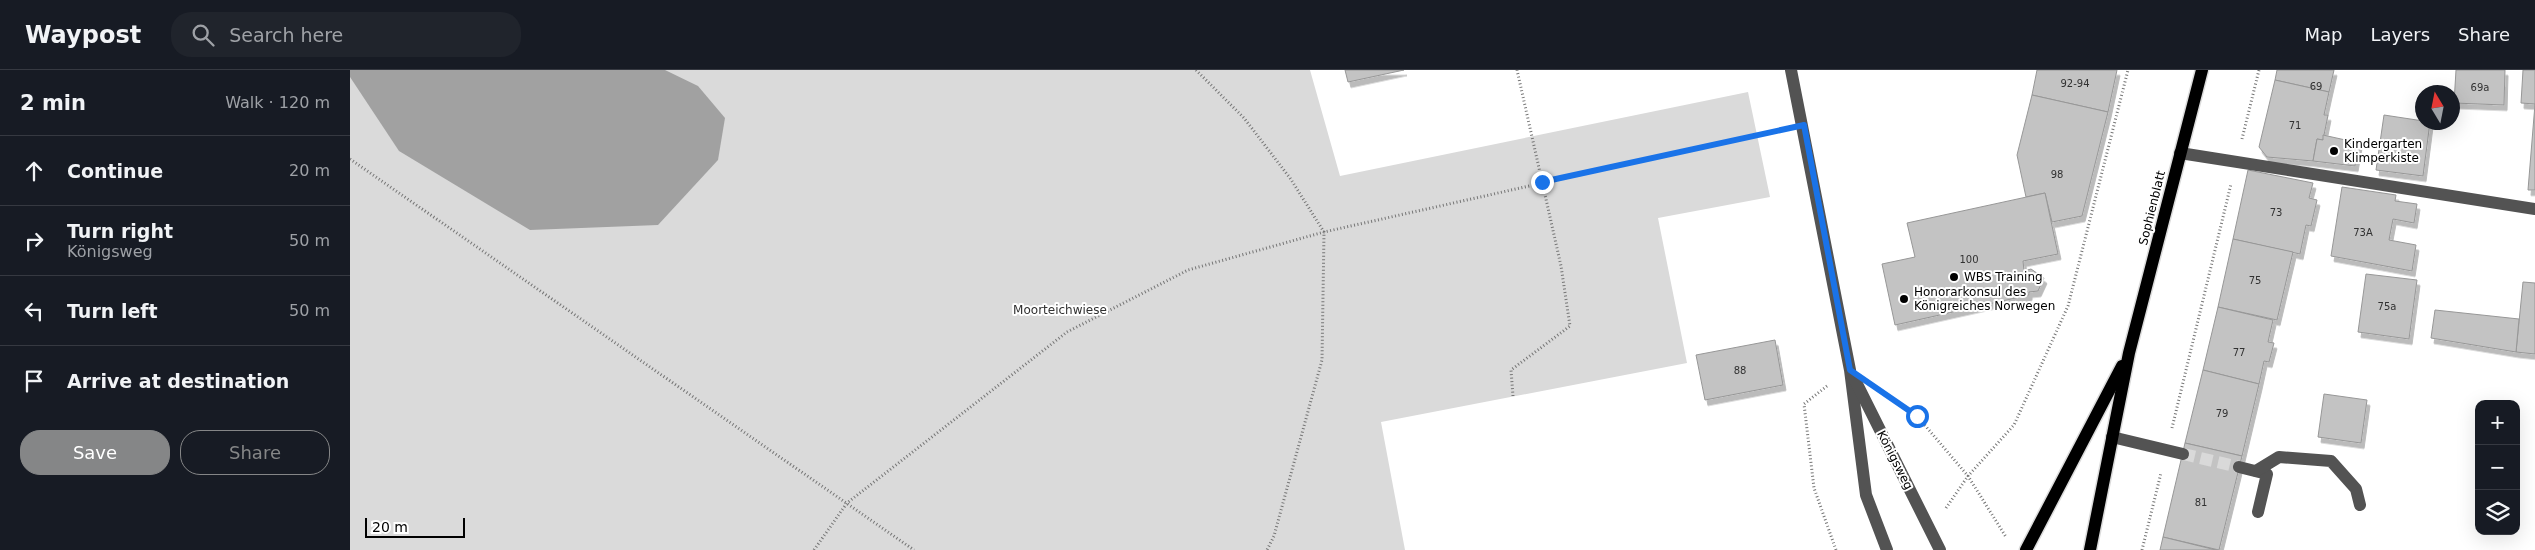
<!DOCTYPE html>
<meta charset="utf-8">
<style>
body{margin:0;font-family:"DejaVu Sans",sans-serif;background:#20242c;color:#f1f3f6}
.controls{position:absolute;right:15px;bottom:15px;display:grid;overflow:hidden;border-radius:10px;box-shadow:0 5px 20px #0002}
.controls button{width:45px;height:45px;display:grid;place-items:center;padding:0;border:0;border-bottom:1px solid #363941;background:#171b24;color:#f1f3f6;font:25px sans-serif}
.compass{position:absolute;left:2065px;top:15px;width:45px;height:45px;border-radius:50%;background:#171b24;box-shadow:0 5px 20px #0002;rotate:350deg}
.scale{position:absolute;left:15px;bottom:12px;width:100px;box-sizing:border-box;padding-left:5px;border:2px solid #000;border-top:0;font-size:14px;line-height:18px;white-space:nowrap;color:#000;-webkit-text-stroke:4px #fff;paint-order:stroke}
.stop{position:absolute;width:15px;height:15px;margin:-11px;border:4px solid #1a73e8;border-radius:50%;background:#fff}
.stop.end{background:#1a73e8;border-color:#fff;box-shadow:0 1px 5px #0008}
.list{margin:0;padding:0;list-style:none}
h2{display:flex;justify-content:space-between;align-items:center;height:65px;margin:0;padding:0 20px;font-size:21px}
h2 small{font-size:16px;font-weight:400;color:#9ea1a6}
.list li{display:grid;grid-template-columns:32px 1fr auto;gap:15px;align-items:center;box-sizing:border-box;height:70px;padding:0 20px;border-top:1px solid #363941}
.list b{display:block;font-size:19px;white-space:nowrap}
.list p{margin:0;font-size:16px;white-space:nowrap;color:#9ea1a6}
.list em{font-size:16px;font-style:normal;color:#9ea1a6}
.actions{display:flex;gap:10px;padding:15px 20px}
.actions a{flex:1;padding:11px 0;border:1px solid #858687;border-radius:20px;text-align:center;font-size:18px;color:#858687}
.actions .main{background:#858687;color:#fff}
.icon{flex:none;width:28px;height:28px;fill:none;stroke:currentColor;stroke-width:2;stroke-linecap:round;stroke-linejoin:round}
.map{position:relative;flex:none;width:2185px;height:480px;overflow:hidden}
header{display:flex;align-items:center;gap:30px;box-sizing:border-box;height:70px;padding:0 25px;background:#171b24;border-bottom:1px solid #363941}
header strong{font-size:24px}
nav{display:flex;gap:28px;margin-inline-start:auto;font-size:18px}
.search{width:350px;height:45px;background:#20242c;display:flex;align-items:center;gap:12px;box-sizing:border-box;padding:0 18px;border-radius:20px;color:#9ea1a6;font-size:19px}
main{display:flex}
aside{flex:1;background:#171b24}
.map>svg:first-child{display:block}
</style>
<header>
<strong>Waypost</strong>
<div class="search"><svg class="icon" aria-label="search" viewBox="0 0 24 24"><circle cx="10" cy="10" r="6"/><path d="M15 15l6 6"/></svg>Search here</div>
<nav><a>Map</a><a>Layers</a><a>Share</a></nav>
</header>
<main>
<aside>
<h2>2 min<small>Walk · 120 m</small></h2>
<ul class="list">
<li><svg class="icon" aria-label="ahead" viewBox="0 0 24 24"><path d="M12 20V5M6 11l6-6 6 6"/></svg><div><b>Continue</b></div><em>20 m</em></li>
<li><svg class="icon" aria-label="right" viewBox="0 0 24 24"><path d="M7 20v-9h11M14 6l5 5-5 5"/></svg><div><b>Turn right</b><p>Königsweg</p></div><em>50 m</em></li>
<li><svg class="icon" aria-label="left" viewBox="0 0 24 24"><path d="M17 20v-9H6M10 6l-5 5 5 5"/></svg><div><b>Turn left</b></div><em>50 m</em></li>
<li><svg class="icon" aria-label="arrive" viewBox="0 0 24 24"><path d="M6 21V4h12l-3 4 3 4H6"/></svg><div><b>Arrive at destination</b></div></li>
</ul>
<div class="actions"><a class="main">Save</a><a>Share</a></div>
</aside>
<div class="map">
<svg width="2185" height="480" viewBox="0 0 2185 480">
<defs>
<filter id="shadow"><feDropShadow dx="3" dy="5.5" stdDeviation="0" flood-color="#0004"/></filter>
</defs>
<rect width="100%" height="100%" fill="#fff"/>
<path fill="#dadada" d="M 0,0 L 960,0 L 990,106 L 1398,22 L 1420,127 L 1308,148 L 1337,293 L 1031,352 L 1055,480 L 0,480 Z"/>
<path fill="#a1a1a1" d="M 0,0 L 315,0 L 348,16 L 375,48 L 368,90 L 308,155 L 180,160 L 49,81 L 0,7 Z"/>
<g fill="#c3c3c3" stroke="#979797" filter="url(#shadow)">
<path d="M 995,0 L 1054,0 L 998,12 Z"/>
<path d="M 1687,0 L 1767,0 L 1758,42 L 1682,25 Z"/>
<path d="M 1927,0 L 1984,0 L 1979,22 L 1925,10 Z"/>
<path d="M 2106,0 L 2155,0 L 2154,35 L 2104,33 Z"/>
<path d="M 2173,0 L 2185,0 L 2185,34 L 2171,33 Z"/>
<path d="M 1925,10 L 1979,22 L 1974,45 L 1978,45 L 1973,70 L 1967,69 L 1963,91 L 1917,87 L 1909,77 Z"/>
<path d="M 1682,25 L 1758,42 L 1732,146 L 1702,152 L 1695,123 L 1676,127 L 1667,85 Z"/>
<path d="M 2185,34 L 2185,120 L 2178,120 Z"/>
<path d="M 2034,45 L 2080,52 L 2073,106 L 2026,100 Z"/>
<path d="M 1973,65 L 2009,73 L 2005,96 L 1963,91 L 1967,69 L 1973,70 Z"/>
<path d="M 1898,100 L 1963,113 L 1959,128 L 1967,130 L 1961,156 L 1956,155 L 1950,184 L 1883,169 Z"/>
<path d="M 1992,117 L 2046,125 L 2045,131 L 2067,134 L 2064,153 L 2043,149 L 2039,170 L 2066,175 L 2062,201 L 1981,186 Z"/>
<path d="M 1695,123 L 1708,184 L 1673,191 L 1674,201 L 1681,199 L 1694,208 L 1688,221 L 1679,222 L 1679,225 L 1545,255 L 1532,194 L 1565,187 L 1557,153 Z"/>
<path d="M 1883,169 L 1943,182 L 1927,250 L 1868,237 Z"/>
<path d="M 2016,204 L 2067,210 L 2059,269 L 2008,262 Z"/>
<path d="M 2173,212 L 2185,213 L 2185,284 L 2166,282 Z"/>
<path d="M 1868,237 L 1923,250 L 1918,272 L 1924,273 L 1919,292 L 1914,291 L 1909,314 L 1853,300 Z"/>
<path d="M 2085,240 L 2169,249 L 2166,282 L 2081,268 Z"/>
<path d="M 1425,270 L 1433,315 L 1355,330 L 1346,285 Z"/>
<path d="M 1853,300 L 1909,314 L 1892,386 L 1835,373 Z"/>
<path d="M 1974,324 L 2017,330 L 2011,373 L 1968,367 Z"/>
<path d="M 1835,373 L 1892,386 L 1869,480 L 1813,467 Z"/>
<path d="M 1813,467 L 1866,480 L 1810,480 Z"/>
</g>
<g fill="none" stroke-linecap="round" stroke-linejoin="round">
<path stroke="#d9d9d9" stroke-width="12" stroke-dasharray="12 6" stroke-linecap="butt" d="M 1833,384 L 1889,397"/>
<defs>
<g id="major">
<path d="M 1676,480 L 1772,296"/>
<path d="M 1740,480 L 1779,283 L 1852,0"/>
</g>
</defs>
<use href="#major" stroke="#dbdbdb" stroke-width="15"/>
<g stroke="#757575" stroke-width="3" stroke-dasharray="1 2.5" stroke-linecap="butt">
<path d="M 846,0 L 894,48 L 940,108 L 974,162 L 972,290 L 924,466 L 917,480"/>
<path d="M 1892,69 L 1909,0"/>
<path d="M 0,89 L 564,480"/>
<path d="M 1477,316 L 1454,334 L 1464,418 L 1486,480"/>
<path d="M 1163,326 L 1161,300 L 1220,256 L 1211,196 L 1167,0"/>
<path d="M 1542,329 L 1567,346 L 1618,406 L 1656,467"/>
<path d="M 1822,358 L 1881,114"/>
<path d="M 1596,438 L 1618,406 L 1664,355 L 1718,236 L 1778,0"/>
<path d="M 464,480 L 497,433 L 717,262 L 838,200 L 974,162 L 1429,60"/>
<path d="M 1792,480 L 1811,403"/>
</g>
<g stroke="#535353" stroke-width="12">
<path d="M 1441,0 L 1500,300 L 1516,425 L 1537,480"/>
<path d="M 1830,83 L 2185,139"/>
<path d="M 1504,308 L 1590,480"/>
<path d="M 1762,367 L 1833,384"/>
<path d="M 1889,397 L 1917,404 L 1908,442"/>
<path d="M 1906,401 L 1929,387 L 1981,391 L 2006,419 L 2010,435"/>
</g>
<use href="#major" stroke="#000" stroke-width="12"/>
</g>
<g fill="none" stroke-linecap="round" stroke-linejoin="round">
<path stroke="#1a73e8" stroke-width="6" d="M 1192,112 L 1454,55 L 1500,300 L 1567,346"/>
</g>
<g fill="#000" stroke="#fff" stroke-width="2">
<circle cx="1984" cy="81" r="5"/>
<circle cx="1604" cy="207" r="5"/>
<circle cx="1554" cy="229" r="5"/>
</g>
<g text-anchor="middle" stroke-width="4" stroke-linejoin="round" paint-order="stroke">
<g font-size="10" fill="#313131">
<text x="1725" y="17">92-94</text>
<text x="1966" y="20">69</text>
<text x="2130" y="21">69a</text>
<text x="1945" y="59">71</text>
<text x="1707" y="108">98</text>
<text x="1926" y="146">73</text>
<text x="2013" y="166">73A</text>
<text x="1619" y="193">100</text>
<text x="1905" y="214">75</text>
<text x="2037" y="240">75a</text>
<text x="1889" y="286">77</text>
<text x="1390" y="304">88</text>
<text x="1872" y="347">79</text>
<text x="1851" y="436">81</text>
</g>
<g font-size="12" fill="#000" stroke="#fff" text-anchor="start">
<text x="1994" y="78">Kindergarten<tspan x="1994" dy="14">Klimperkiste</tspan></text>
<text x="1614" y="211">WBS Training</text>
<text x="1564" y="226">Honorarkonsul des<tspan x="1564" dy="14">Königreiches Norwegen</tspan></text>
</g>
<g font-size="12" fill="#000" stroke="#fff">
<text transform="translate(1802 138) rotate(-76)" y="4">Sophienblatt</text>
<text transform="translate(1545 390) rotate(63)" y="4">Königsweg</text>
</g>
<g font-size="12" fill="#313131" stroke="#fff">
<text x="710" y="244">Moorteichwiese</text>
</g>
</g>
</svg>
<div class="controls">
<button>+</button>
<button>−</button>
<button><svg class="icon" aria-label="layers" viewBox="0 0 24 24"><path d="M12 4l9 5-9 5-9-5zM3 14l9 5 9-5"/></svg></button>
</div>
<svg class="compass" viewBox="-18 -18 36 36"><path d="M0-13l5 13h-10z" fill="#e53935"/><path d="M0 13l5-13h-10z" fill="#9ea1a6"/></svg>
<div class="scale">20 m</div>
<div class="stop" style="left:1567px;top:346px"></div>
<div class="stop end" style="left:1192px;top:112px"></div>
</div>
</main>
